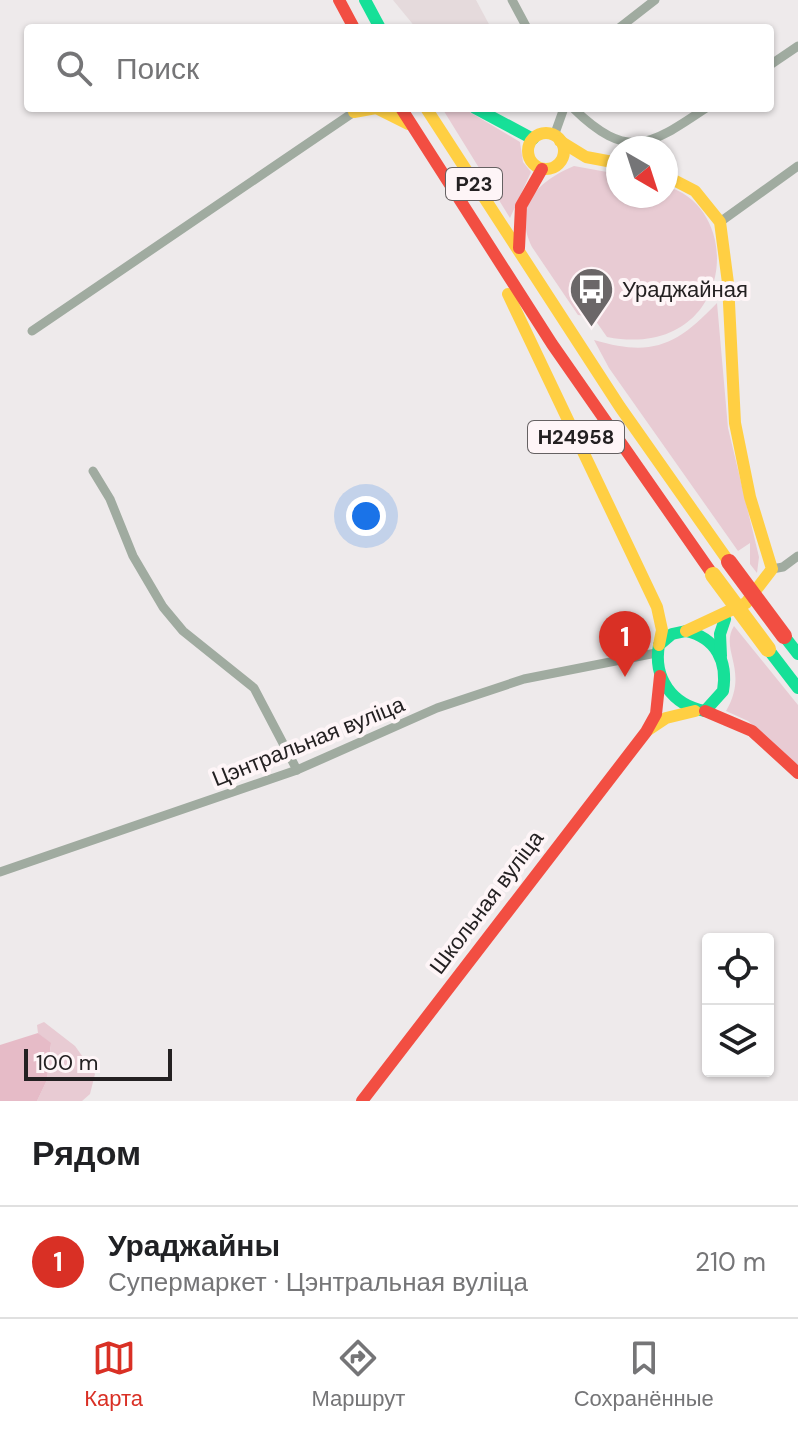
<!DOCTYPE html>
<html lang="ru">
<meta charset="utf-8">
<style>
body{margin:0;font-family:"DM Sans",sans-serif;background:#f6f6f6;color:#202124}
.controls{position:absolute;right:24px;bottom:24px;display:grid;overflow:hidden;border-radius:8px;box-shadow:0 2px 6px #0004}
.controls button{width:72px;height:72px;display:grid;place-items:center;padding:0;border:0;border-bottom:2px solid #e0e0e0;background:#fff;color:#202124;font:40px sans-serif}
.compass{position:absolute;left:606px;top:136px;width:72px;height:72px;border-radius:50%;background:#fff;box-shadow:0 2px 6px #0004;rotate:141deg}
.scale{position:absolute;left:24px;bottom:20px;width:148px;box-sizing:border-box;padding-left:8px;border:4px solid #242122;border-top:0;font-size:22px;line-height:28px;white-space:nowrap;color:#242122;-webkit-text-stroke:6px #fef5f7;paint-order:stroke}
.you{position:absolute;left:366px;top:516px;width:28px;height:28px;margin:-20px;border:6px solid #fff;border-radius:50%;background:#1a73e8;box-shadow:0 0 0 12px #1a73e833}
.badge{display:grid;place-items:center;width:52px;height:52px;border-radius:50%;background:#d93025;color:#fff;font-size:26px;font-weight:700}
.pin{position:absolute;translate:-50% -66px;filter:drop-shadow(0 2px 4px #0008)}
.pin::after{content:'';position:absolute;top:42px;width:28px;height:24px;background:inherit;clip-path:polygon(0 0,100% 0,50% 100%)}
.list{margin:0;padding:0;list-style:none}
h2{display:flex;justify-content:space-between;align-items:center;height:104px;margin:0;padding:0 32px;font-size:34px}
h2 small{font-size:26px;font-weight:400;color:#757577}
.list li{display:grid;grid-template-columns:52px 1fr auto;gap:24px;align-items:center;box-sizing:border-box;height:112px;padding:0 32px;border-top:2px solid #e0e0e0}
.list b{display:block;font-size:30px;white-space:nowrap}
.list p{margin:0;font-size:26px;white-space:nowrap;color:#757577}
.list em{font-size:26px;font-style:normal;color:#757577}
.icon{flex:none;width:44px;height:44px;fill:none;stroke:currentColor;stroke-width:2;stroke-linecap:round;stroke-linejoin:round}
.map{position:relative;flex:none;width:798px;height:1101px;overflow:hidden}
.search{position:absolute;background:#fff;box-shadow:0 2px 6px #0004;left:24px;right:24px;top:24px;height:88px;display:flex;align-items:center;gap:20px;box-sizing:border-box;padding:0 28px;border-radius:8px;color:#757577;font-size:30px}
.sheet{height:216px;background:#fff}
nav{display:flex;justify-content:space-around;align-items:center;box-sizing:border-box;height:112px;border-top:2px solid #e0e0e0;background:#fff;font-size:22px;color:#757577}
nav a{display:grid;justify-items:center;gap:4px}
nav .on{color:#d93025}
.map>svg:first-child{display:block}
</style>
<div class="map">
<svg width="798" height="1101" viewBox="0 0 798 1101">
<rect width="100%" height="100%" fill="#eeeaeb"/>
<path fill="#e5dadc" d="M 393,0 L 476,0 L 491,28 L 416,28 Z"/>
<g fill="#e8cbd3">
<path d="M 442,108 L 463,108 L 520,142 L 523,162 L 531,172 L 510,218 Z"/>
<path d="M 574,166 L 618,174 L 618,196 L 666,196 L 666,186 C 748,209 733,361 607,337 L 593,317 L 578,315 L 532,247 C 512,206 538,181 574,166 Z"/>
<path d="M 717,303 L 728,428 L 759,557 L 757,573 L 750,564 L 750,543 L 738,551 L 609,368 L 594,340 C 652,357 676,346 717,303 Z"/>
<path d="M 734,626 L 798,705 L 798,765 L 748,721 L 726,711 C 750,670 719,650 734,626 Z"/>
<path d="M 44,1022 L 75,1046 L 95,1074 L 90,1094 L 82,1101 L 37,1101 L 47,1080 L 51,1044 L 38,1033 L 37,1025 Z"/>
</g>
<path fill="#e6bbc7" d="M 38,1033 L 51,1043 L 47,1080 L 37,1101 L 0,1101 L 0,1045 Z"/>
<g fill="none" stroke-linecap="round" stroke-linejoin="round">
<g stroke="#a0aba0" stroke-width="9">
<path d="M 512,0 L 527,28"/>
<path d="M 619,28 L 655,0"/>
<path d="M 770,65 L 798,46"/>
<path d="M 573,108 C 628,162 651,145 706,108"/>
<path d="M 554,136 L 564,108"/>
<path d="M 720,222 L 798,166"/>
<path d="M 32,331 L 354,112"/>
<path d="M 93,471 L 110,499 L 133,556 L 163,607 L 183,631 L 254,688 L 297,770"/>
<path d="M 772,569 L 783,567 L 798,556"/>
<path d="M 0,872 L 297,770 L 437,708 L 524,679 L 656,653"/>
</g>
<g stroke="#16e098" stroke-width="12">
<path d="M 365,0 L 380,28"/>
<path d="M 475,108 L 533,139"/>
<path d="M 686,631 C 716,638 728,661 723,691 L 705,711 C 672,705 653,678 659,645 L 672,634 Z"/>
<path d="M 784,636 L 798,654"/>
<path d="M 768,649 L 798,688"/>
<path d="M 721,656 L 720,634 L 725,619"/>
</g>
<g stroke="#ffcf43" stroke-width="12">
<path d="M 426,108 L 620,407 L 729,562"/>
<path d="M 354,112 L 376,108 L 408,124"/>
<circle cx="546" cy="151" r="18"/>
<path d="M 560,141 L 586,157 L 618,163"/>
<path d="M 666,176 L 695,191 L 720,222 L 728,283 L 735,423 L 750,497 L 772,569 L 746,603 L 686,631"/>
<path d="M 508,294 L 657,607 L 662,630 L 659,645"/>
<path d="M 648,730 L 666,718 L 695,711"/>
</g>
<g stroke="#f24e42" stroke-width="12">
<path d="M 339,0 L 354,28"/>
<path d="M 401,108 L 552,344 L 713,575"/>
<path d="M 519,248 L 521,206 L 542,169"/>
<path d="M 705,711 L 752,731 L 798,773"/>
<path d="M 362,1101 L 646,732 L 656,714 L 660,676"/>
</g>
<path stroke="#ffcf43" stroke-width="16" d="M 713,575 L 768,649"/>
<path stroke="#f24e42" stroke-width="16" d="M 729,562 L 784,636"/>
</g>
<defs>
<symbol id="bus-pin" viewBox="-11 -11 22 30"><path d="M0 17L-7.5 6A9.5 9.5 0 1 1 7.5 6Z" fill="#6b6768" stroke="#fef5f7"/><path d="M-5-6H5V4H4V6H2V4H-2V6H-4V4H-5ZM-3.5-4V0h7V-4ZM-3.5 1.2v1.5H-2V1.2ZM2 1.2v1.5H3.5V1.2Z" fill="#fff"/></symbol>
</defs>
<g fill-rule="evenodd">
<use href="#bus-pin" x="566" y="264" width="51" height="69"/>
</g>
<g text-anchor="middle" stroke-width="8" stroke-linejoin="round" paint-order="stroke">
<g fill="#fef5f7" stroke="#656162" stroke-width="2">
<rect x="446" y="168" width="56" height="32" rx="6"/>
<rect x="528" y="421" width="96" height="32" rx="6"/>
</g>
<g font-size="20" font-weight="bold" fill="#242122">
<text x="474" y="191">Р23</text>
<text x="576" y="444">Н24958</text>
</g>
<g font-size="22" fill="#242122" stroke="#fef5f7" text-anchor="start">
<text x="622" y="297">Ураджайная</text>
</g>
<g font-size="22" fill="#242122" stroke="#fef5f7">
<text transform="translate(308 741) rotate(-22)" y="8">Цэнтральная вуліца</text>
<text transform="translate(486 902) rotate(-53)" y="8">Школьная вуліца</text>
</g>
</g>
</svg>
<div class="controls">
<button><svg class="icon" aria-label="locate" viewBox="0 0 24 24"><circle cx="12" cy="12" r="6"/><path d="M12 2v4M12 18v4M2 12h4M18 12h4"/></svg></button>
<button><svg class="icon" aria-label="layers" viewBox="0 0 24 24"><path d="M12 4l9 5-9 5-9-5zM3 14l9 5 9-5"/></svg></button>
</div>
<svg class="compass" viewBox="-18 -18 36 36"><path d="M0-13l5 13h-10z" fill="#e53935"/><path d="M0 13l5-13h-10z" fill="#757577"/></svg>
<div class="scale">100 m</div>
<div class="you"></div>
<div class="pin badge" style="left:625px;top:677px">1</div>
<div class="search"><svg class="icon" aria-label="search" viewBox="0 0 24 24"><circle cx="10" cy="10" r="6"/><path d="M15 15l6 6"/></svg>Поиск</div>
</div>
<section class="sheet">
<h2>Рядом<small></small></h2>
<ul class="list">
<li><span class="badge">1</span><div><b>Ураджайны</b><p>Супермаркет · Цэнтральная вуліца</p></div><em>210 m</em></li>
</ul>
</section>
<nav>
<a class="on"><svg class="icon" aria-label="map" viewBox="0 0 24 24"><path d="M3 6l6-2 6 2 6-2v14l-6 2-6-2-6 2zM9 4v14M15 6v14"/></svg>Карта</a>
<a><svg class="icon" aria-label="directions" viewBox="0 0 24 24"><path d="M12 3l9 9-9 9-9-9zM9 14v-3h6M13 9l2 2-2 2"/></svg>Маршрут</a>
<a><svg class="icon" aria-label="saved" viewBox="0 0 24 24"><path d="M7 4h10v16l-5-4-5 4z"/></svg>Сохранённые</a>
</nav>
